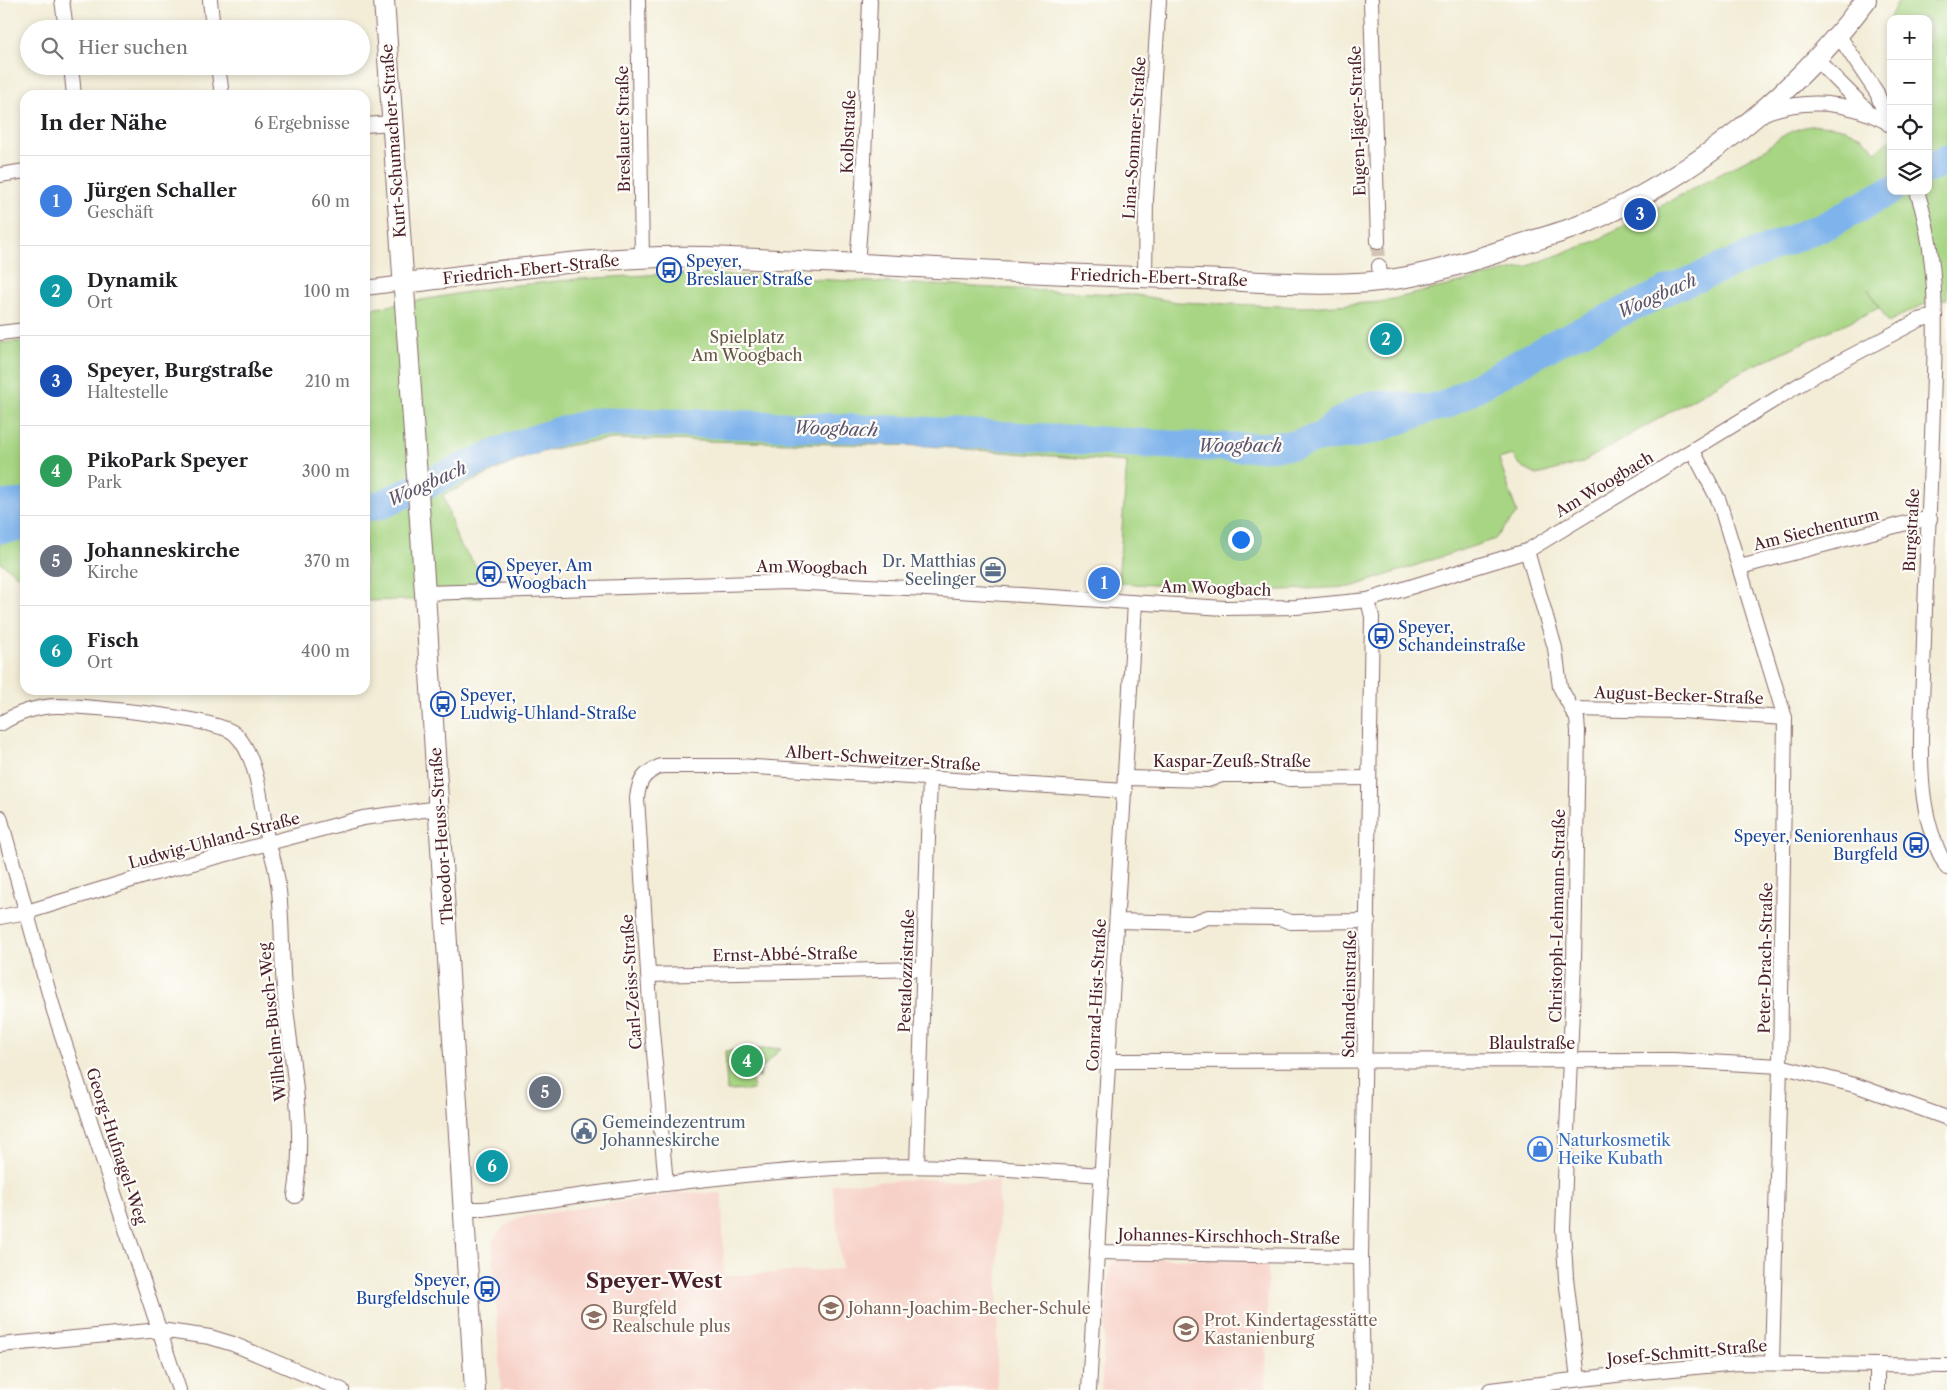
<!DOCTYPE html>
<html lang="de">
<meta charset="utf-8">
<style>
body{margin:0;font-family:"Libre Caslon Text",serif;background:#f6f6f6;color:#202124}
.controls{position:absolute;right:15px;top:15px;display:grid;overflow:hidden;border-radius:10px;box-shadow:0 2px 8px #0003}
.controls button{width:45px;height:45px;display:grid;place-items:center;padding:0;border:0;border-bottom:1px solid #e0e0e0;background:#fff;color:#202124;font:25px sans-serif}
.you{position:absolute;left:1240px;top:539px;width:18px;height:18px;margin:-12px;border:4px solid #fff;border-radius:50%;background:#1a73e8;box-shadow:0 0 0 8px #1a73e833}
.badge{display:grid;place-items:center;width:32px;height:32px;border-radius:50%;background:#7c3aed;color:#fff;font-size:16px;font-weight:700}
.pin{position:absolute;translate:-50% -50%;border:2px solid #fff;box-shadow:0 1px 5px #0006}
.list{margin:0;padding:0;list-style:none}
h2{display:flex;justify-content:space-between;align-items:center;height:65px;margin:0;padding:0 20px;font-size:21px}
h2 small{font-size:16px;font-weight:400;color:#757577}
.list li{display:grid;grid-template-columns:32px 1fr auto;gap:15px;align-items:center;box-sizing:border-box;height:90px;padding:0 20px;border-top:1px solid #e0e0e0}
.list b{display:block;font-size:19px;white-space:nowrap}
.list p{margin:0;font-size:16px;white-space:nowrap;color:#757577}
.list em{font-size:16px;font-style:normal;color:#757577}
.icon{flex:none;width:28px;height:28px;fill:none;stroke:currentColor;stroke-width:2;stroke-linecap:round;stroke-linejoin:round}
.map{position:relative;flex:none;width:1947px;height:1390px;overflow:hidden}
.search{position:absolute;background:#fff;box-shadow:0 2px 8px #0003;left:20px;top:20px;width:350px;height:55px;display:flex;align-items:center;gap:12px;box-sizing:border-box;padding:0 18px;border-radius:28px;color:#757577;font-size:19px}
.panel{position:absolute;background:#fff;box-shadow:0 2px 8px #0003;left:20px;top:90px;width:350px;height:605px;border-radius:15px}
.map>svg:first-child{display:block}
</style>
<div class="map">
<svg width="1947" height="1390" viewBox="0 0 1947 1390">
<rect width="100%" height="100%" fill="#fdfcf7"/>
<filter id="ink" filterUnits="userSpaceOnUse"><feTurbulence type="fractalNoise" baseFrequency=".02" numOctaves="2"/><feDisplacementMap in="SourceGraphic" scale="10" xChannelSelector="R" yChannelSelector="G"/><feConvolveMatrix kernelMatrix="1 2 1 2 8 2 1 2 1" color-interpolation-filters="sRGB"/></filter>
<filter id="wash" filterUnits="userSpaceOnUse"><feTurbulence type="fractalNoise" baseFrequency=".0096" numOctaves="4" result="noise"/><feDisplacementMap in="SourceGraphic" scale="20" xChannelSelector="R" yChannelSelector="G"/><feGaussianBlur stdDeviation="1.12" result="paint"/><feColorMatrix in="noise" values="0 0 0 0 0 0 0 0 0 0 0 0 0 0 0 0 0 1.4 0 .05"/><feComposite in="paint" operator="in"/></filter>
<g filter="url(#wash)">
<rect width="100%" height="100%" fill="#f3edd7"/>
<g fill="#f7d1c8">
<path d="M 929,1179 L 999,1181 L 997,1390 L 501,1390 L 492,1241 L 504,1226 L 521,1217 L 681,1193 L 722,1193 L 724,1276 L 842,1269 L 832,1184 Z"/>
<path d="M 1116,1258 L 1268,1260 L 1266,1390 L 1101,1390 L 1109,1269 Z"/>
</g>
<g fill="#a7d583" stroke="#787a57">
<path d="M 1899,0 L 1947,0 L 1947,299 L 1925,304 L 1888,322 L 1868,289 L 1879,308 L 1740,372 L 1581,463 L 1537,475 L 1523,468 L 1512,455 L 1499,459 L 1517,513 L 1495,539 L 1351,587 L 1257,591 L 1118,583 L 1127,462 L 928,446 L 615,439 C 580,442 546,449 514,462 C 490,472 467,485 443,495 L 458,542 L 480,571 L 481,598 L 365,601 L 365,310 L 496,287 L 578,279 L 665,274 L 753,276 L 1136,295 L 1177,302 L 1306,307 L 1381,302 L 1528,266 L 1596,241 L 1764,150 C 1771,145 1778,138 1786,134 C 1815,118 1858,124 1876,152 L 1891,138 L 1891,191 L 1928,191 L 1928,19 L 1891,19 L 1891,76 C 1881,48 1883,25 1899,0 Z"/>
<path d="M 25,341 L 25,581 L 0,562 L 0,343 Z"/>
<path d="M 781,1048 L 760,1071 L 760,1077 L 752,1077 L 753,1090 L 727,1091 L 725,1051 Z"/>
</g>
<path fill="#eeda9e" stroke="#9c7c64" d="M 25,527 L 25,538 L 0,539 L 0,529 Z"/>
<g fill="none" stroke-linecap="round" stroke-linejoin="round">
<g stroke="#7eb3ec" stroke-width="29">
<path d="M 1928,169 L 1947,159"/>
<path d="M 1321,437 C 1358,437 1388,425 1422,411"/>
<path d="M 0,505 L 25,503"/>
<path d="M 365,507 L 381,505 L 450,473 L 511,447 L 556,432 L 597,422 L 727,424 L 921,431 L 1208,447 L 1259,447 L 1294,445 L 1321,437 L 1339,422 L 1365,407 L 1382,405 L 1427,409 L 1445,405 L 1558,342 L 1677,286 L 1831,223 L 1891,190"/>
<path d="M 0,529 L 25,527"/>
</g>
</g>
</g>
<g filter="url(#ink)">
<g fill="none" stroke-linecap="round" stroke-linejoin="round">
<path stroke="#d1c4b5" stroke-width="14" stroke-dasharray="14 7" stroke-linecap="butt" d="M 1378,242 L 1379,266"/>
<defs>
<g id="street">
<path d="M 62,0 L 66,29"/>
<path d="M 210,0 L 213,29"/>
<path d="M 638,0 L 642,258"/>
<path d="M 1371,0 L 1378,242"/>
<path d="M 1839,36 L 1877,93 L 1888,124"/>
<path d="M 1815,58 L 1866,109"/>
<path d="M 71,66 L 74,95"/>
<path d="M 218,66 L 222,95"/>
<path d="M 1762,114 C 1804,97 1848,101 1887,122"/>
<path d="M 365,125 L 392,123"/>
<path d="M 0,175 L 25,171"/>
<path d="M 1917,191 C 1940,261 1935,336 1933,408 C 1930,498 1925,587 1923,676 C 1921,740 1913,810 1947,868"/>
<path d="M 857,265 L 863,185 L 870,0"/>
<path d="M 1379,266 L 1381,281"/>
<path d="M 1145,278 L 1146,199 L 1159,0"/>
<path d="M 365,288 L 404,283"/>
<path d="M 0,333 L 25,330"/>
<path d="M 1693,451 L 1719,501 L 1785,718 L 1780,1066 L 1772,1362"/>
<path d="M 1527,551 L 1555,648 L 1560,687 L 1577,719 L 1578,731 L 1574,961 L 1563,1229 L 1566,1278 L 1578,1379"/>
<path d="M 1740,567 L 1914,521 L 1930,519"/>
<path d="M 425,593 L 789,582 L 927,589 L 1224,608 L 1296,607 L 1368,600 L 1527,551 L 1817,374 L 1919,320 L 1935,316"/>
<path d="M 1571,709 L 1681,711 L 1785,718"/>
<path d="M 0,724 C 17,713 40,705 61,706 C 89,706 219,718 235,734 C 259,756 262,813 268,844 C 285,884 280,945 284,988 C 290,1060 307,1123 295,1196"/>
<path d="M 1126,778 L 1208,780 L 1222,775 L 1277,775 L 1289,779 L 1368,778"/>
<path d="M 0,817 L 54,1011 L 179,1390"/>
<path d="M 0,917 L 27,912 L 148,875 L 363,818 L 439,808"/>
<path d="M 1117,921 L 1192,923 L 1208,917 L 1279,918 L 1291,922 L 1368,921"/>
<path d="M 648,975 L 923,969"/>
<path d="M 1109,1061 L 1673,1060 L 1780,1066 L 1858,1086 L 1947,1118"/>
<path d="M 917,1166 L 930,778"/>
<path d="M 666,1184 L 651,1020 L 637,798 C 639,780 644,773 661,766 L 739,766 L 1125,791"/>
<path d="M 464,1209 L 483,1209 C 594,1194 706,1176 818,1169 C 913,1163 1007,1168 1102,1175"/>
<path d="M 1097,1252 L 1361,1257"/>
<path d="M 0,1345 L 160,1330 L 210,1337 L 233,1344 L 342,1390"/>
<path d="M 1089,1390 L 1135,603"/>
<path d="M 1363,1390 L 1361,1257 L 1372,617 L 1368,600"/>
<path d="M 1490,1390 L 1641,1372 L 1738,1363 L 1947,1366"/>
<path d="M 1877,1390 L 1877,1365"/>
</g>
<g id="secondary">
<path d="M 384,0 L 425,593 L 475,1390"/>
<path d="M 404,283 C 505,271 605,254 707,257 C 871,263 1035,275 1199,279 C 1261,281 1341,289 1401,278 C 1437,272 1472,261 1507,249 C 1531,241 1557,234 1581,225 C 1692,179 1794,95 1866,0"/>
</g>
</defs>
<use href="#street" stroke="#856767" stroke-width="16"/>
<use href="#secondary" stroke="#856767" stroke-width="22"/>
<use href="#street" stroke="#fff" stroke-width="14"/>
<use href="#secondary" stroke="#fff" stroke-width="20"/>
</g>
</g>
<defs>
<symbol id="bus-ring" viewBox="-11 -11 22 22"><circle r="9.5" fill="#fdfcf7" stroke="#1a4fb4" stroke-width="1.5"/><path d="M-5-6H5V4H4V6H2V4H-2V6H-4V4H-5ZM-3.5-4V0h7V-4ZM-3.5 1.2v1.5H-2V1.2ZM2 1.2v1.5H3.5V1.2Z" fill="#1a4fb4"/></symbol>
<symbol id="office-ring" viewBox="-11 -11 22 22"><circle r="9.5" fill="#fdfcf7" stroke="#5c6f8a" stroke-width="1.5"/><path d="M-6-3h4V-5.5h4V-3h4V5H-6ZM-1-4.5V-3h2v-1.5ZM-6 0V1H6V0Z" fill="#5c6f8a"/></symbol>
<symbol id="civic-ring" viewBox="-11 -11 22 22"><circle r="9.5" fill="#fdfcf7" stroke="#5c6f8a" stroke-width="1.5"/><path d="M-.6-6.5H3V-4.5H.6V-3L4-1V1h2V6H-6V1h2V-1L-.6-3ZM-1.2 2.5V6h2.4V2.5Z" fill="#5c6f8a"/></symbol>
<symbol id="shop-ring" viewBox="-11 -11 22 22"><circle r="9.5" fill="#fdfcf7" stroke="#3f7fe0" stroke-width="1.5"/><path d="M-5-2.5h2.3a2.7 3.5 0 0 1 5.4 0H5L5.5 6h-11ZM-1.5-2.5h3a1.5 2.3 0 0 0-3 0Z" fill="#3f7fe0"/></symbol>
<symbol id="school-ring" viewBox="-11 -11 22 22"><circle r="9.5" fill="#fdfcf7" stroke="#8d6e63" stroke-width="1.5"/><path d="M0-5L7-2L0 1L-7-2ZM-4 1L0 2.5L4 1V4Q0 6-4 4Z" fill="#8d6e63"/></symbol>
</defs>
<g fill-rule="evenodd">
<use href="#bus-ring" x="655" y="256" width="28" height="28"/>
<use href="#office-ring" x="979" y="556" width="28" height="28"/>
<use href="#bus-ring" x="475" y="560" width="28" height="28"/>
<use href="#bus-ring" x="1367" y="622" width="28" height="28"/>
<use href="#bus-ring" x="429" y="690" width="28" height="28"/>
<use href="#bus-ring" x="1902" y="831" width="28" height="28"/>
<use href="#civic-ring" x="570" y="1117" width="28" height="28"/>
<use href="#shop-ring" x="1526" y="1135" width="28" height="28"/>
<use href="#bus-ring" x="473" y="1275" width="28" height="28"/>
<use href="#school-ring" x="817" y="1294" width="28" height="28"/>
<use href="#school-ring" x="580" y="1303" width="28" height="28"/>
<use href="#school-ring" x="1172" y="1315" width="28" height="28"/>
</g>
<g text-anchor="middle" stroke-width="4.5" stroke-linejoin="round" paint-order="stroke">
<g font-size="16" fill="#4a1f2b" stroke="#fdfcf7">
<text transform="translate(1357 121) rotate(-92)" y="6">Eugen-Jäger-Straße</text>
<text transform="translate(623 129) rotate(-91)" y="6">Breslauer Straße</text>
<text transform="translate(848 132) rotate(-88)" y="6">Kolbstraße</text>
<text transform="translate(1134 138) rotate(-86)" y="6">Lina-Sommer-Straße</text>
<text transform="translate(393 141) rotate(-94)" y="6">Kurt-Schumacher-Straße</text>
<text transform="translate(531 269) rotate(-6)" y="6">Friedrich-Ebert-Straße</text>
<text transform="translate(1159 277) rotate(2)" y="6">Friedrich-Ebert-Straße</text>
<text transform="translate(1604 484) rotate(-31)" y="6">Am Woogbach</text>
<text transform="translate(1816 529) rotate(-14)" y="6">Am Siechenturm</text>
<text transform="translate(1911 530) rotate(-87)" y="6">Burgstraße</text>
<text transform="translate(812 567) rotate(1)" y="6">Am Woogbach</text>
<text transform="translate(1216 588) rotate(2)" y="6">Am Woogbach</text>
<text transform="translate(1679 695) rotate(2)" y="6">August-Becker-Straße</text>
<text transform="translate(883 758) rotate(4)" y="6">Albert-Schweitzer-Straße</text>
<text x="1232" y="767">Kaspar-Zeuß-Straße</text>
<text transform="translate(441 836) rotate(-94)" y="6">Theodor-Heuss-Straße</text>
<text transform="translate(214 840) rotate(-15)" y="6">Ludwig-Uhland-Straße</text>
<text transform="translate(1557 916) rotate(-89)" y="6">Christoph-Lehmann-Straße</text>
<text transform="translate(785 954) rotate(-1)" y="6">Ernst-Abbé-Straße</text>
<text transform="translate(1765 958) rotate(-89)" y="6">Peter-Drach-Straße</text>
<text transform="translate(906 971) rotate(-88)" y="6">Pestalozzistraße</text>
<text transform="translate(631 982) rotate(-94)" y="6">Carl-Zeiss-Straße</text>
<text transform="translate(1349 994) rotate(-89)" y="6">Schandeinstraße</text>
<text transform="translate(1096 995) rotate(-87)" y="6">Conrad-Hist-Straße</text>
<text transform="translate(272 1022) rotate(-96)" y="6">Wilhelm-Busch-Weg</text>
<text x="1532" y="1049">Blaulstraße</text>
<text transform="translate(117 1146) rotate(72)" y="6">Georg-Hufnagel-Weg</text>
<text transform="translate(1229 1236) rotate(1)" y="6">Johannes-Kirschhoch-Straße</text>
<text transform="translate(1687 1352) rotate(-5)" y="6">Josef-Schmitt-Straße</text>
</g>
<g font-size="16" fill="#164399" stroke="#fdfcf7" text-anchor="start">
<text x="686" y="267">Speyer,<tspan x="686" dy="18">Breslauer Straße</tspan></text>
<text x="506" y="571">Speyer, Am<tspan x="506" dy="18">Woogbach</tspan></text>
<text x="1398" y="633">Speyer,<tspan x="1398" dy="18">Schandeinstraße</tspan></text>
<text x="460" y="701">Speyer,<tspan x="460" dy="18">Ludwig-Uhland-Straße</tspan></text>
<text x="1898" y="842" text-anchor="end">Speyer, Seniorenhaus<tspan x="1898" dy="18">Burgfeld</tspan></text>
<text x="470" y="1286" text-anchor="end">Speyer,<tspan x="470" dy="18">Burgfeldschule</tspan></text>
</g>
<g font-size="16" fill="#665645" stroke="#fdfcf7">
<text x="747" y="343">Spielplatz<tspan x="747" dy="18">Am Woogbach</tspan></text>
</g>
<g font-size="16" fill="#4e5e75" stroke="#fdfcf7" text-anchor="end">
<text x="976" y="567">Dr. Matthias<tspan x="976" dy="18">Seelinger</tspan></text>
<text x="602" y="1128" text-anchor="start">Gemeindezentrum<tspan x="602" dy="18">Johanneskirche</tspan></text>
</g>
<g font-size="16" fill="#366cbe" stroke="#fdfcf7" text-anchor="start">
<text x="1558" y="1146">Naturkosmetik<tspan x="1558" dy="18">Heike Kubath</tspan></text>
</g>
<g font-size="16" fill="#785e54" stroke="#fdfcf7" text-anchor="start">
<text x="612" y="1314">Burgfeld<tspan x="612" dy="18">Realschule plus</tspan></text>
<text x="848" y="1314">Johann-Joachim-Becher-Schule</text>
<text x="1204" y="1326">Prot. Kindertagesstätte<tspan x="1204" dy="18">Kastanienburg</tspan></text>
</g>
<g font-size="18" font-style="italic" fill="#5c536f" stroke="#fdfcf7">
<text transform="translate(1657 296) rotate(-24)" y="6">Woogbach</text>
<text transform="translate(836 429) rotate(2)" y="6">Woogbach</text>
<text x="1240" y="452">Woogbach</text>
<text transform="translate(427 484) rotate(-24)" y="6">Woogbach</text>
</g>
<g font-size="21" font-weight="bold" fill="#4a1f2b" stroke="#fdfcf7">
<text x="654" y="1288">Speyer-West</text>
</g>
</g>
</svg>
<div class="controls">
<button>+</button>
<button>−</button>
<button><svg class="icon" aria-label="locate" viewBox="0 0 24 24"><circle cx="12" cy="12" r="6"/><path d="M12 2v4M12 18v4M2 12h4M18 12h4"/></svg></button>
<button><svg class="icon" aria-label="layers" viewBox="0 0 24 24"><path d="M12 4l9 5-9 5-9-5zM3 14l9 5 9-5"/></svg></button>
</div>
<div class="you"></div>
<div class="pin badge" style="left:1104px;top:583px;background:#3f7fe0">1</div>
<div class="pin badge" style="left:1386px;top:339px;background:#0f9aa8">2</div>
<div class="pin badge" style="left:1640px;top:214px;background:#1a4fb4">3</div>
<div class="pin badge" style="left:747px;top:1061px;background:#2e9e5b">4</div>
<div class="pin badge" style="left:545px;top:1092px;background:#6b7280">5</div>
<div class="pin badge" style="left:492px;top:1166px;background:#0f9aa8">6</div>
<div class="search"><svg class="icon" aria-label="search" viewBox="0 0 24 24"><circle cx="10" cy="10" r="6"/><path d="M15 15l6 6"/></svg>Hier suchen</div>
<section class="panel">
<h2>In der Nähe<small>6 Ergebnisse</small></h2>
<ul class="list">
<li><span class="badge" style="background:#3f7fe0">1</span><div><b>Jürgen Schaller</b><p>Geschäft</p></div><em>60 m</em></li>
<li><span class="badge" style="background:#0f9aa8">2</span><div><b>Dynamik</b><p>Ort</p></div><em>100 m</em></li>
<li><span class="badge" style="background:#1a4fb4">3</span><div><b>Speyer, Burgstraße</b><p>Haltestelle</p></div><em>210 m</em></li>
<li><span class="badge" style="background:#2e9e5b">4</span><div><b>PikoPark Speyer</b><p>Park</p></div><em>300 m</em></li>
<li><span class="badge" style="background:#6b7280">5</span><div><b>Johanneskirche</b><p>Kirche</p></div><em>370 m</em></li>
<li><span class="badge" style="background:#0f9aa8">6</span><div><b>Fisch</b><p>Ort</p></div><em>400 m</em></li>
</ul>
</section>
</div>
